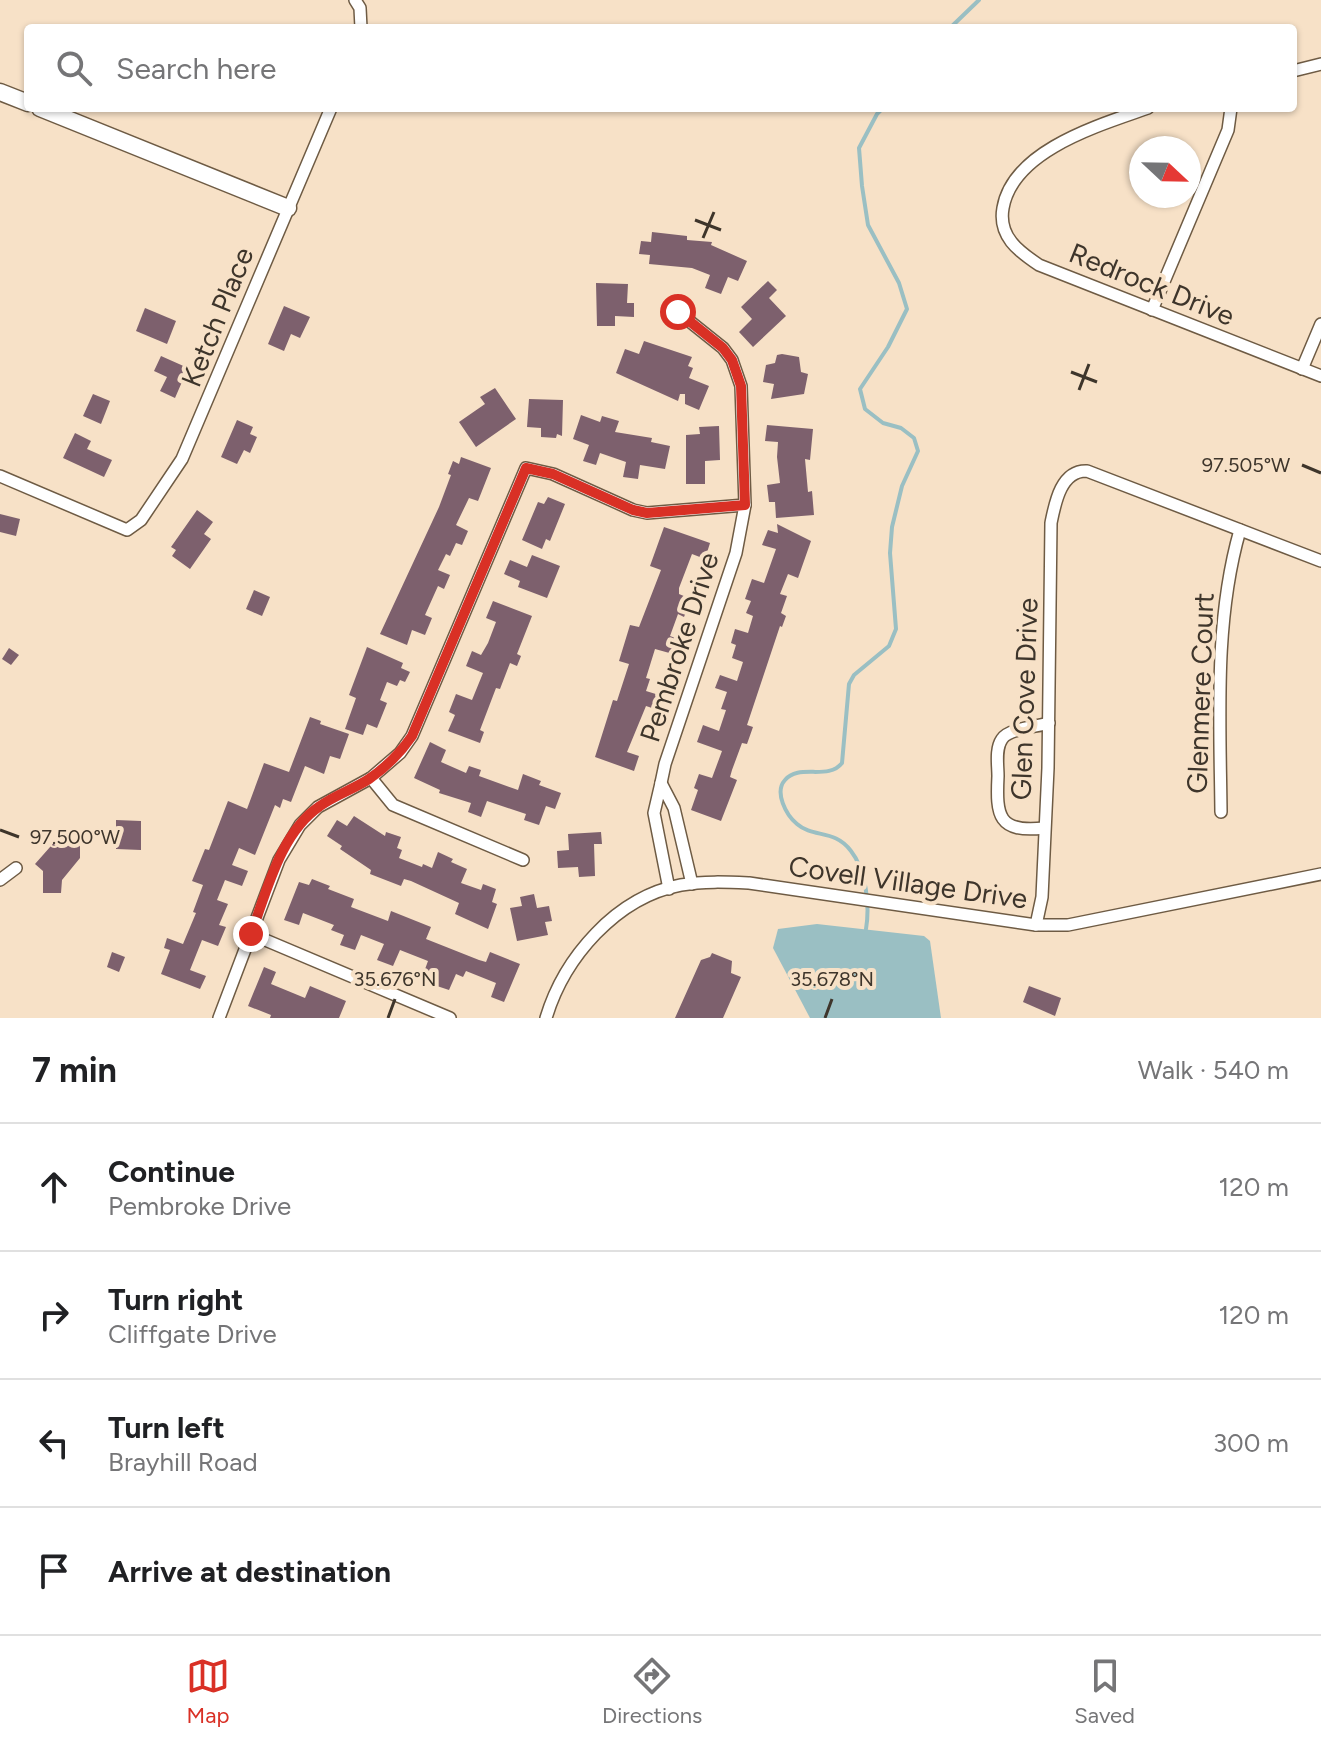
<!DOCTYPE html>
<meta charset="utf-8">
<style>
body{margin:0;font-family:Figtree,sans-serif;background:#f6f6f6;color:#202124}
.compass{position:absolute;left:1129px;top:136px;width:72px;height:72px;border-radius:50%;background:#fff;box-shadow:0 2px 6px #0004;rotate:112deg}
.stop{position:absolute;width:24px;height:24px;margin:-18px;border:6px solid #d93025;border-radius:50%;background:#fff}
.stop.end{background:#d93025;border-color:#fff;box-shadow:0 2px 8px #0008}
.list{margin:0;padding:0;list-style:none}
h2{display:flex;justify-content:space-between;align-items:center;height:104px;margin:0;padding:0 32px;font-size:34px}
h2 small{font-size:26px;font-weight:400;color:#757577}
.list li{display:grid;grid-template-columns:52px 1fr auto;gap:24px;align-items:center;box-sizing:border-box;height:128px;padding:0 32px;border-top:2px solid #e0e0e0}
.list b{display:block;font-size:30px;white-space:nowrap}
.list p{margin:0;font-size:26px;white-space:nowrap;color:#757577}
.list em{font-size:26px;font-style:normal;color:#757577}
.icon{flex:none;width:44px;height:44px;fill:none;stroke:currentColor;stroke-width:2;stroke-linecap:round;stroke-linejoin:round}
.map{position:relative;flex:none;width:1321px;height:1018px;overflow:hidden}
.search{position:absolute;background:#fff;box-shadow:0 2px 6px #0004;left:24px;right:24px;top:24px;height:88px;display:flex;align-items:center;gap:20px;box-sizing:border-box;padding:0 28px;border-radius:8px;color:#757577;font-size:30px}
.sheet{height:616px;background:#fff}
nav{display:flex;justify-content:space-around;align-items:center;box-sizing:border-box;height:112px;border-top:2px solid #e0e0e0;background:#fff;font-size:22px;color:#757577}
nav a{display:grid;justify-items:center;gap:4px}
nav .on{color:#d93025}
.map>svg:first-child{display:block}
</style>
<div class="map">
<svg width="1321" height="1018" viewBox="0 0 1321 1018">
<rect width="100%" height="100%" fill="#f7e1c7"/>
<path fill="#9abfc3" d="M 817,924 L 924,936 L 930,941 L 941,1018 L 810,1018 L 773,948 L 778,929 Z"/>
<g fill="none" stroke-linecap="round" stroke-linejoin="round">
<g stroke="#9abfc3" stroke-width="4">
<path d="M 950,28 L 979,0"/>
<path d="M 866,929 C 870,905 866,870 851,851 C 835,829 813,838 797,824 C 786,815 774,792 785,780 C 799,763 828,781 842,763 L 849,684 L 854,675 L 889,646 L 896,629 L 890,553 L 892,527 L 902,486 L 918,451 L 914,438 L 901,428 L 883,423 L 865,409 L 860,389 L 888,347 L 907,309 L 899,283 L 868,225 L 862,186 L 859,148 L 877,114 L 883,108"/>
</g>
</g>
<g fill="#7d606d">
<path d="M 652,232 L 687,236 L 687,240 L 712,242 L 711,245 L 747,261 L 738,281 L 728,277 L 721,294 L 705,288 L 710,275 L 692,268 L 649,264 L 650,255 L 639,254 L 641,241 L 651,242 Z"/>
<path d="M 768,281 L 777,290 L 769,298 L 786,316 L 753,347 L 739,332 L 752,319 L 741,307 Z"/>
<path d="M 596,283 L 628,284 L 627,303 L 634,303 L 634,317 L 615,316 L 615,326 L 597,326 Z"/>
<path d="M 284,306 L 310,317 L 300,338 L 291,334 L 284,351 L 268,344 Z"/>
<path d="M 145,308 L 176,321 L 167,344 L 136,331 Z"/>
<path d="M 644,341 L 692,357 L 688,366 L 693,368 L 689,378 L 709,386 L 699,410 L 685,404 L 685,394 L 680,394 L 678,401 L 616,373 L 625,349 L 639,354 Z"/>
<path d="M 782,354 L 799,357 L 801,372 L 808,374 L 804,394 L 771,399 L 774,384 L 763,382 L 766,365 L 775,363 L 777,355 Z"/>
<path d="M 161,356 L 188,368 L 175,398 L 160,391 L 167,377 L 154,371 Z"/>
<path d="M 495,388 L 516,419 L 476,447 L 459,422 L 485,404 L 480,397 Z"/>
<path d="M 93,394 L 110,401 L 101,424 L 83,416 Z"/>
<path d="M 529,399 L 563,400 L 562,436 L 557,434 L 556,438 L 541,437 L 541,428 L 527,427 Z"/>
<path d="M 581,415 L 600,422 L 602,416 L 619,421 L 615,432 L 652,438 L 651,442 L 670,446 L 665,469 L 640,465 L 638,479 L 623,477 L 626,462 L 600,453 L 596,465 L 583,461 L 589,445 L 573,439 Z"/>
<path d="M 237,420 L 253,427 L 250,434 L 257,437 L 250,453 L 244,450 L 237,464 L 221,457 Z"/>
<path d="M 767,425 L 813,429 L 810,460 L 805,459 L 808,492 L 812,491 L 814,515 L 776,518 L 775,502 L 769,502 L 767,485 L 780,483 L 777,457 L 778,442 L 765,441 Z"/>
<path d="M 719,426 L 720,460 L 705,461 L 705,484 L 686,484 L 686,435 L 700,434 L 699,427 Z"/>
<path d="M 75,433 L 91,441 L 87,449 L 112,460 L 104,477 L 63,458 Z"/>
<path d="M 461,457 L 491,468 L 478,501 L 469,498 L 456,525 L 468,531 L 462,545 L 456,543 L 450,556 L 446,554 L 438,570 L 450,575 L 444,589 L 438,586 L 425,615 L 432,618 L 425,635 L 412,630 L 407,645 L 380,634 L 439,507 L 451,475 L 448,474 L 453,461 L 459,464 Z"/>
<path d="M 548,497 L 565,504 L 550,541 L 546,539 L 542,549 L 522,540 L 538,502 L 544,504 Z"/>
<path d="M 197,510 L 213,522 L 204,534 L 211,539 L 190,569 L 172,556 L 176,550 L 171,547 Z"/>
<path d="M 0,514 L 20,519 L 16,536 L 0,532 Z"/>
<path d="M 777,524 L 811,541 L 798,578 L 788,574 L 780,594 L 787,596 L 781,613 L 786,616 L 782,627 L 780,626 L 747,725 L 753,727 L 747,744 L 742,743 L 732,770 L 730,777 L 737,780 L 721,821 L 691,810 L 698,790 L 694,788 L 699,774 L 712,778 L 722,751 L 697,742 L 703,725 L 719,731 L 726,710 L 721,709 L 727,692 L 715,688 L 720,675 L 737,681 L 743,662 L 732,658 L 736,645 L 731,643 L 735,629 L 748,633 L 753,616 L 746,613 L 751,601 L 745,599 L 752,579 L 764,583 L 776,549 L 762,545 L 768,530 L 778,533 Z"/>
<path d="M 664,527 L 710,543 L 705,559 L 692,554 L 679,588 L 679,594 L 691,599 L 684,617 L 678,614 L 670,636 L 678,639 L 673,654 L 655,649 L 646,678 L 650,679 L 646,691 L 659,695 L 655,709 L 646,706 L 627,752 L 639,756 L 634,771 L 595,757 L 613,700 L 617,701 L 629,664 L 619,661 L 630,625 L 639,627 L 661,570 L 650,566 Z"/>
<path d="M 532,555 L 560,566 L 547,598 L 518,587 L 520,581 L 504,574 L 510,560 L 527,567 Z"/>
<path d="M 254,590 L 270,597 L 262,616 L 246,609 Z"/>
<path d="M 493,601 L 532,616 L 517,654 L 521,656 L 517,666 L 510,663 L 500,689 L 496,688 L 480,730 L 484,732 L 480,743 L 448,731 L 455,715 L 449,712 L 456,694 L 472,700 L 483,673 L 466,666 L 472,651 L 481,655 L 488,643 L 496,622 L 486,618 Z"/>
<path d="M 367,647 L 403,663 L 401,668 L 410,672 L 405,682 L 400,680 L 397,686 L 387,682 L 380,700 L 387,703 L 377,728 L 367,724 L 363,735 L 345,729 L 356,698 L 349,695 Z"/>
<path d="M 9,648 L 19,655 L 11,665 L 2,659 Z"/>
<path d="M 310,717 L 321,721 L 320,724 L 349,734 L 340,759 L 330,756 L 324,774 L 305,766 L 291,802 L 283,799 L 280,808 L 275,805 L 255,855 L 239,848 L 232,865 L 248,871 L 242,886 L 225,880 L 217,900 L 228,904 L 219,925 L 226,927 L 218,946 L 202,940 L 190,970 L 206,976 L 200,989 L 161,974 L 170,950 L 164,948 L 167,938 L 183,944 L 196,913 L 193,912 L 203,885 L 192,881 L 205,849 L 209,850 L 228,801 L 247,809 L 264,763 L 289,772 Z"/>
<path d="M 430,742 L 446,750 L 441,762 L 466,773 L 469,766 L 481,770 L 479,776 L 518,790 L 523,774 L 541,781 L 539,785 L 561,793 L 555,809 L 546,806 L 539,825 L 524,820 L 526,814 L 487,801 L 481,817 L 468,812 L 471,803 L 439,793 L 440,790 L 414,778 Z"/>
<path d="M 354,816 L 385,836 L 386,832 L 401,837 L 397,848 L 402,850 L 399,858 L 422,867 L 423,864 L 432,868 L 438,852 L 453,859 L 451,862 L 467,869 L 461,883 L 481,890 L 483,884 L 496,889 L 492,902 L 497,904 L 488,929 L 455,914 L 459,903 L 411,881 L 404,879 L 401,886 L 370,874 L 371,870 L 340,849 L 342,846 L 327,836 L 337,820 L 347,826 Z"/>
<path d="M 116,820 L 141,821 L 141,850 L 116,849 Z"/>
<path d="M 601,832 L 602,844 L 594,844 L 595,876 L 579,877 L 578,867 L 558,868 L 557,851 L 569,850 L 568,834 Z"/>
<path d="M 58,838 L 80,839 L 80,858 L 62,880 L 61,893 L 43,893 L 43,871 L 35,864 Z"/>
<path d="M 312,879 L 330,886 L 328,889 L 354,899 L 351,907 L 388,921 L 391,911 L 431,927 L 426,939 L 479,960 L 486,962 L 490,952 L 520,964 L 504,1002 L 491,997 L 496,983 L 466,971 L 463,977 L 456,974 L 449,990 L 434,985 L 438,977 L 424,972 L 428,961 L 400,950 L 393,966 L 377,960 L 384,944 L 361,935 L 355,950 L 340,945 L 344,935 L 331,930 L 334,925 L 303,913 L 299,925 L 284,920 L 299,882 L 309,885 Z"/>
<path d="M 534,894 L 537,908 L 549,906 L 552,921 L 545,922 L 548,935 L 517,941 L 510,908 L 522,906 L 520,897 Z"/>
<path d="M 112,952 L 125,957 L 119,972 L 107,967 Z"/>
<path d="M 712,953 L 732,961 L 731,973 L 741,977 L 723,1018 L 675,1018 L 701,960 L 710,957 Z"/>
<path d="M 264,967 L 276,972 L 271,984 L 305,998 L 310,986 L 346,1001 L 339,1018 L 270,1018 L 271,1015 L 248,1006 Z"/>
<path d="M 1029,986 L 1061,998 L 1055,1016 L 1023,1002 Z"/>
</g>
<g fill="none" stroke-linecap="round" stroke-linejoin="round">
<defs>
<g id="street">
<path d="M 355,0 L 360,8 L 361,28"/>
<path d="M 1293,71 L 1321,64"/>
<path d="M 1148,108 C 1100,125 1013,150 1003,208 C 998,236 1018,251 1039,265 L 1321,376"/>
<path d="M 1152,310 L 1228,130 L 1231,108"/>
<path d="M 1302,369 L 1321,324"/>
<path d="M 0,476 L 127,530 L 141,520 L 182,459 L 331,108"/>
<path d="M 371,778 L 393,805 L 523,860"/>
<path d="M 661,783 L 665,764 L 736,553 L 745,505 L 741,386 L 732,360 L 723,348 L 678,312"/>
<path d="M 1221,812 C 1220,718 1214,621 1240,530"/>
<path d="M 1044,828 C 998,833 996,816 998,776 C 998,765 995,749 1002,739 C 1009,728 1037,727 1049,723"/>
<path d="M 0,880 L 16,868"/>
<path d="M 669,889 L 654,813 L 661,783 L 674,808 L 692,884"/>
<path d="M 1036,925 L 1042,897 L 1048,768 L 1051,523 C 1055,503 1061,470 1087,471 L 1321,561"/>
<path d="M 251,934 L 450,1018"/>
<path d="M 219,1018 L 279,860 L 300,825 L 318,807 L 371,778 L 400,753 L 412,736 L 526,468 L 553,474 L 633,510 L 647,513 L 745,505"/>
<path d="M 546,1018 C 564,958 616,897 681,885 C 704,881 726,882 749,883 L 1036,925 L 1068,925 L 1321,874"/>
</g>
<g id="secondary">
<path d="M 0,92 L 28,103"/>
<path d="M 40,108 L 288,208"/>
</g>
</defs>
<use href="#street" stroke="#6e5b44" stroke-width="14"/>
<use href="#secondary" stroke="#6e5b44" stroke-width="19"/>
<use href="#street" stroke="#fff" stroke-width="11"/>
<use href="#secondary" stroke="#fff" stroke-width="16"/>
</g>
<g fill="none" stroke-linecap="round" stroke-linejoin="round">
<path stroke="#d93025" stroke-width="10" d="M 251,934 C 267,891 280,833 320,806 C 335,795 354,789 369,779 C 385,768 401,752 412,736 L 526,468 L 553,474 L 633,510 L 647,513 L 745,505 L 741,386 L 732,360 L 723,348 L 678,312"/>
</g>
<path fill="none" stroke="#3e352b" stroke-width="3" d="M 695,220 L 721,230M 703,238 L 714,212M 1071,372 L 1097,382M 1079,390 L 1089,364M 1302,465 L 1321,473M 0,830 L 19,837M 388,1018 L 395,999M 825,1018 L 832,999"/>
<g text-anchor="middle" stroke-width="8" stroke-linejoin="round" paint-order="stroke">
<g font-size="28" fill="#3e352b" stroke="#f7e1c7">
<text transform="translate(1152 284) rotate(22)" y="10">Redrock Drive</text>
<text transform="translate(217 317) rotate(-68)" y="10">Ketch Place</text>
<text transform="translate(679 647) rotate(-72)" y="10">Pembroke Drive</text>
<text transform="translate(1200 693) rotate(-88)" y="10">Glenmere Court</text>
<text transform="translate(1024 699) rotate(-88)" y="10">Glen Cove Drive</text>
<text transform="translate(908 882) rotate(8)" y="10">Covell Village Drive</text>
</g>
</g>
<g font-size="20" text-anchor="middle" fill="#3e352b" stroke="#f7e1c7" stroke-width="8" stroke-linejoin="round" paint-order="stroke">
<text x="1246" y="472">97.505°W</text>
<text x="75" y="844">97.500°W</text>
<text x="395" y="986">35.676°N</text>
<text x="832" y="986">35.678°N</text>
</g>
</svg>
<svg class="compass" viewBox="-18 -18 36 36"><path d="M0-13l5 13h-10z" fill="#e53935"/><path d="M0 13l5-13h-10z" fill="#757577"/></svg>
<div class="stop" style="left:678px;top:312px"></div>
<div class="stop end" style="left:251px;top:934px"></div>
<div class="search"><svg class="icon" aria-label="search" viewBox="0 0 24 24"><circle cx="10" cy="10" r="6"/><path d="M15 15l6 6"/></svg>Search here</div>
</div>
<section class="sheet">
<h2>7 min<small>Walk · 540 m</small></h2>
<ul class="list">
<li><svg class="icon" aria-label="ahead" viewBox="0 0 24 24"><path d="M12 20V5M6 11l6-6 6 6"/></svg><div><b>Continue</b><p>Pembroke Drive</p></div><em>120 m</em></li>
<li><svg class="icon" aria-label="right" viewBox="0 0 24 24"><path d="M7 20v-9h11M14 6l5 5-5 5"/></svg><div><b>Turn right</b><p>Cliffgate Drive</p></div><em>120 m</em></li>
<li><svg class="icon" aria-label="left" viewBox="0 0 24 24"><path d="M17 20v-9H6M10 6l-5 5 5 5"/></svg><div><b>Turn left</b><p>Brayhill Road</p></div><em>300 m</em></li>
<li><svg class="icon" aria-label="arrive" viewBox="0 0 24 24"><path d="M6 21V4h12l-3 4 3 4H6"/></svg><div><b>Arrive at destination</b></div></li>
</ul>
</section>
<nav>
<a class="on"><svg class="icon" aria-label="map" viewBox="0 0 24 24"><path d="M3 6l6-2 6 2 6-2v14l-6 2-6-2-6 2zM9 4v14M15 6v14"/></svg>Map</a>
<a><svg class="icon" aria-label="directions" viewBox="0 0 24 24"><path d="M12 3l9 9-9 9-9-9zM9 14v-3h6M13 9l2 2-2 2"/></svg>Directions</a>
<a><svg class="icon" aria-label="saved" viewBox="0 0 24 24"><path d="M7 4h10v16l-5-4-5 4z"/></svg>Saved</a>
</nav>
